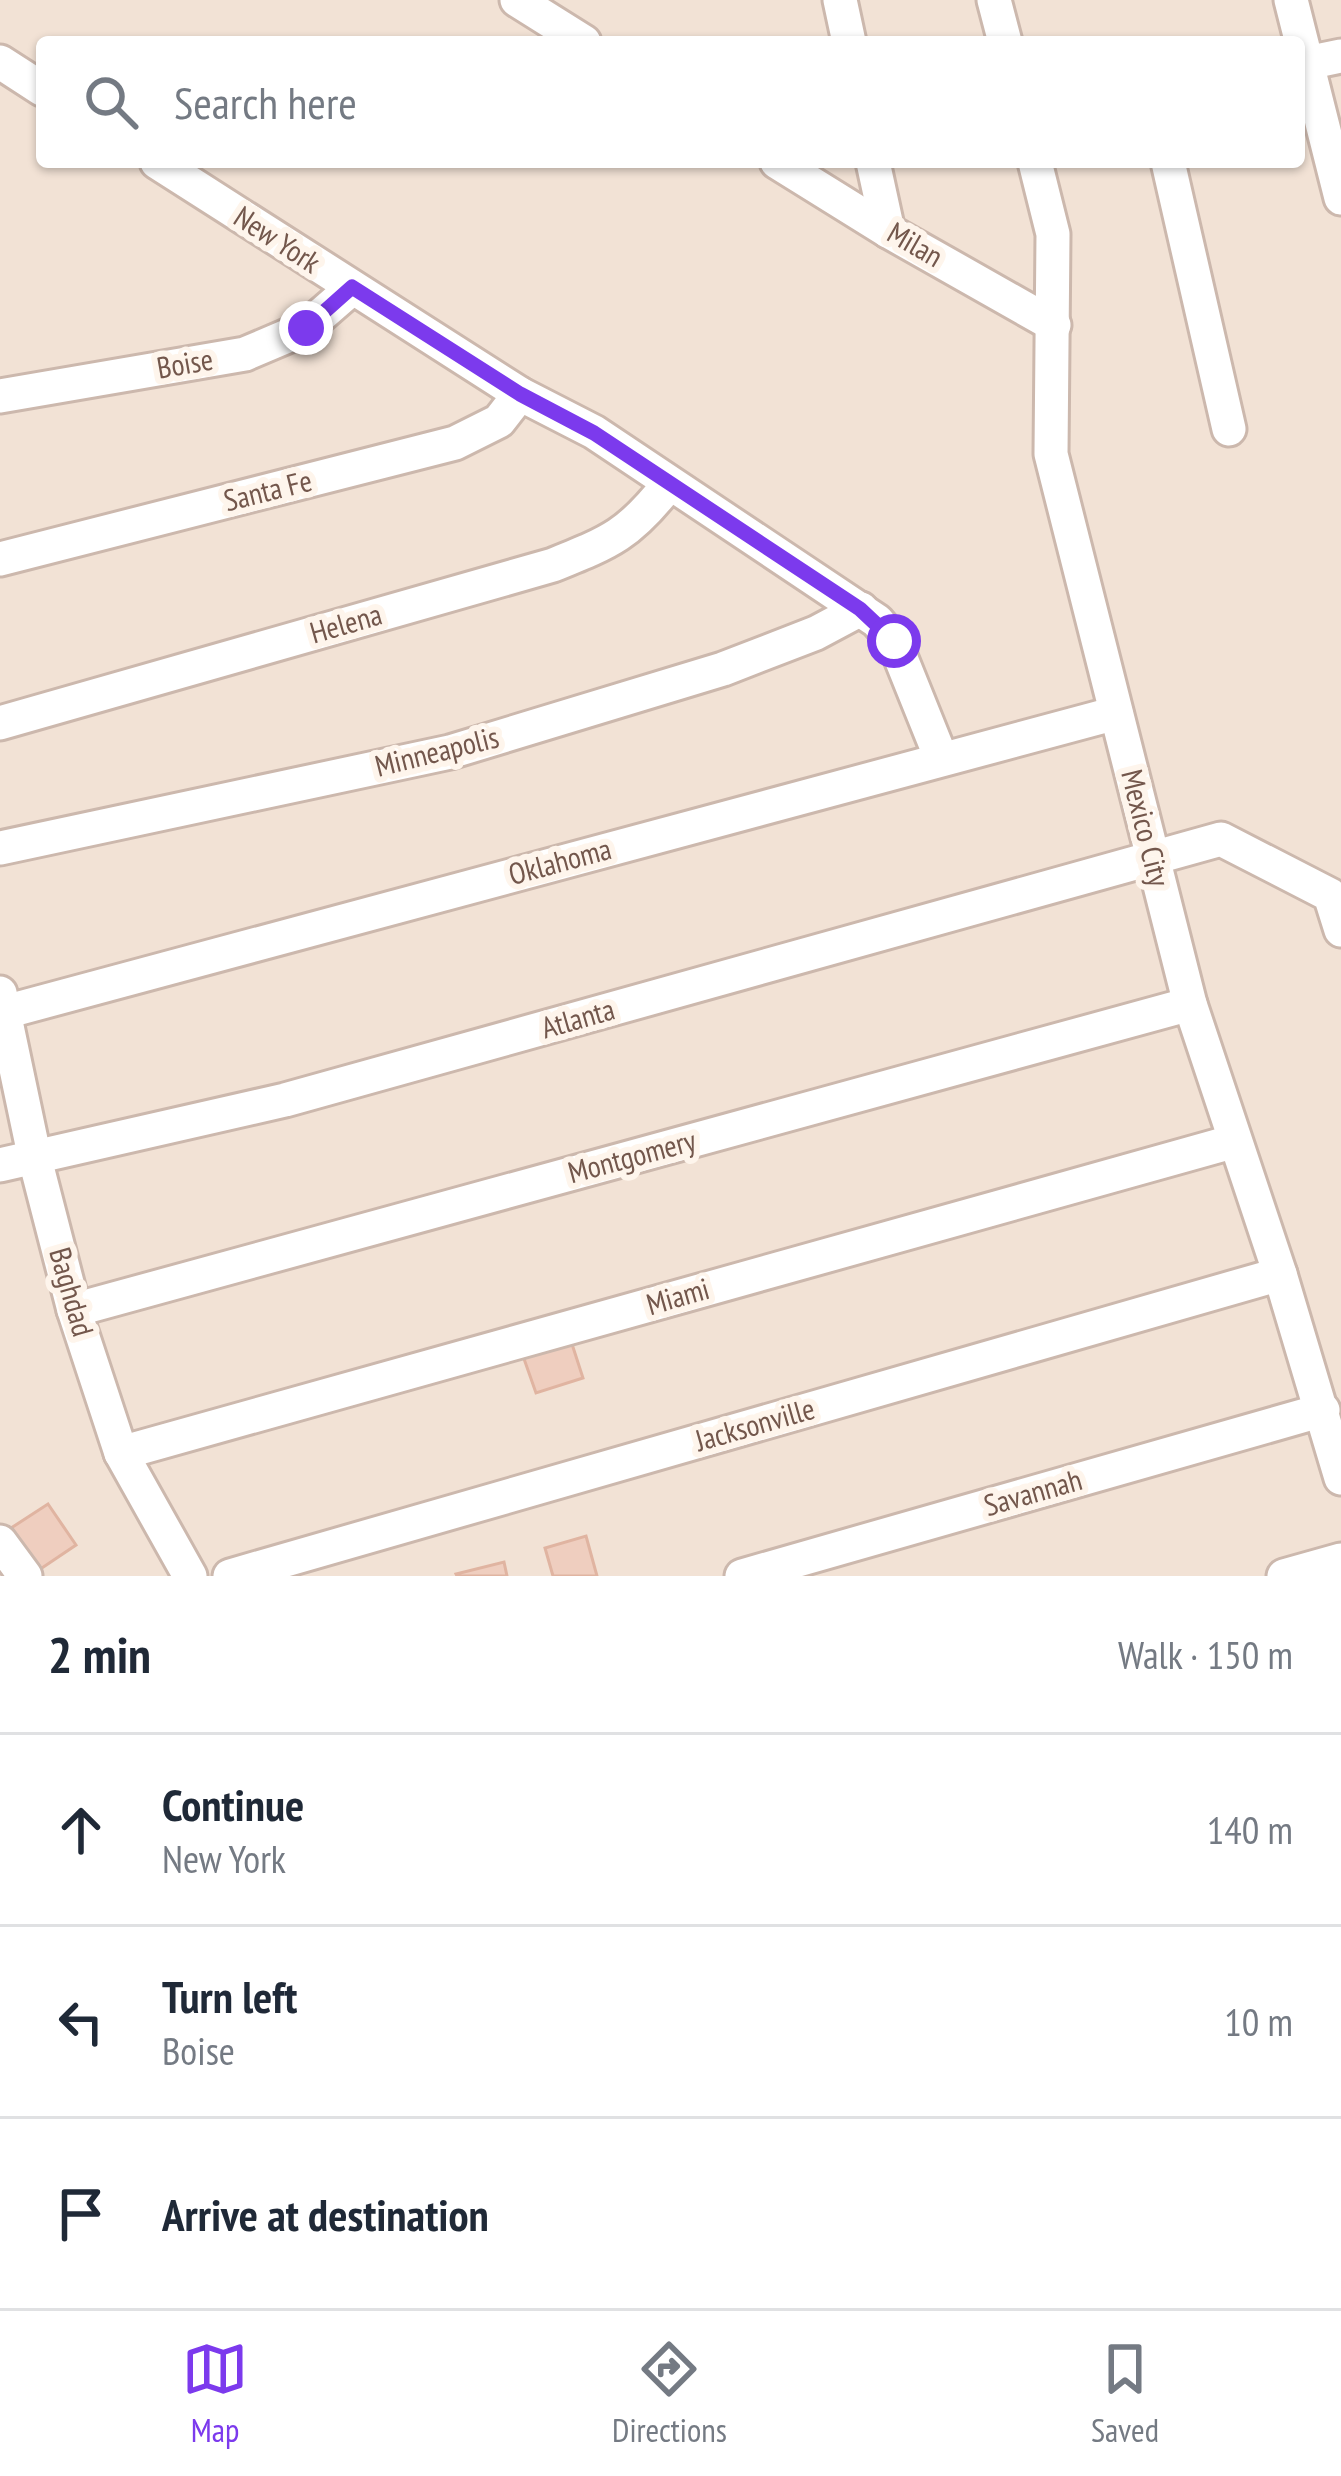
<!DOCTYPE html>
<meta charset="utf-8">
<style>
body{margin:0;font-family:"PT Sans Narrow",sans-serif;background:#f2f2f3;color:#1f2937}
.stop{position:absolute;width:36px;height:36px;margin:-27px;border:9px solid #7c3aed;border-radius:50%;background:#fff}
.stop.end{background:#7c3aed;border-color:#fff;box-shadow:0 3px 12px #0008}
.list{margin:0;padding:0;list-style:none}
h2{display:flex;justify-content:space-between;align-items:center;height:156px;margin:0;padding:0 48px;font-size:51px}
h2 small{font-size:39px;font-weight:400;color:#747a83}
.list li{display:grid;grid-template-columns:78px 1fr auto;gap:36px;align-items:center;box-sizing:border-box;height:192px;padding:0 48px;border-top:3px solid #e0e1e3}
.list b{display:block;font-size:45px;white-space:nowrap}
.list p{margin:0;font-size:39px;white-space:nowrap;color:#747a83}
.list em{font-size:39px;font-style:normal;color:#747a83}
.icon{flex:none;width:66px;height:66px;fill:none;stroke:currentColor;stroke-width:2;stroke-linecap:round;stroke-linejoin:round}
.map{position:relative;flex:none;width:1341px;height:1576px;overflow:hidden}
.search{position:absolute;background:#fff;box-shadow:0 3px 9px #0004;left:36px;right:36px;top:36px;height:132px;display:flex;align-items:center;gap:30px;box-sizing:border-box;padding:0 42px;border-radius:12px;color:#747a83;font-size:45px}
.sheet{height:732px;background:#fff}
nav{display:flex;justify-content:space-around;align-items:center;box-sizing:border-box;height:168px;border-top:3px solid #e0e1e3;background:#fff;font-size:33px;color:#747a83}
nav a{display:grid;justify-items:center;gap:6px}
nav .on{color:#7c3aed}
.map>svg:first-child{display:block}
</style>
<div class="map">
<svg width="1341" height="1576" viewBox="0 0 1341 1576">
<rect width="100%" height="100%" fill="#fbf1e6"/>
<path fill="#f2e2d5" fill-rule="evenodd" d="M 0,0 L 1341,0 L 1341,1576 L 0,1576 ZM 42,42 L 1299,42 L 1299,162 L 42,162 Z"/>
<g fill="#efcebf" stroke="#e0b4a1" stroke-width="3">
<path d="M 571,1341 L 583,1378 L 536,1393 L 523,1356 Z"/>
<path d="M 48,1504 L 76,1545 L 36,1572 L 8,1530 Z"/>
<path d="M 586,1536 L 597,1576 L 553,1576 L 545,1548 Z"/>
<path d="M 504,1562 L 507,1576 L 457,1576 L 456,1574 Z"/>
</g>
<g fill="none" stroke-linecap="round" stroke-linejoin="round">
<defs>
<g id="minor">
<path d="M 517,0 L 584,42"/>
<path d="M 840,0 L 849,42"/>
<path d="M 994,0 L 1005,42"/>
<path d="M 1291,0 L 1341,198"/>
<path d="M 0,62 L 42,89"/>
<path d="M 1307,63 L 1341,56"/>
<path d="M 157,162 L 520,394 L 594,432 L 877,621 L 894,641 L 941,758"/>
<path d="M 777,162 L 888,231 L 1054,325"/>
<path d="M 873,162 L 888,231"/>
<path d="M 1035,162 L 1053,234 L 1051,454 L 1190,1004 L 1280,1274 L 1341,1478"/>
<path d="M 1168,162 L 1229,429"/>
<path d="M 0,396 L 245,354 L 306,328 L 352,288"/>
<path d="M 0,559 L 455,443 L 499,421 L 520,394"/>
<path d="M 0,723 L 553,565 C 610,542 629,535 668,485"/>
<path d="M 0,848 L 450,752 L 723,669 L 816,633 L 861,609"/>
<path d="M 0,993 L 35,1159 L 74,1310 L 121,1453 L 190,1576"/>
<path d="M 5,1012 L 1116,713"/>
<path d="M 0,1165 L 285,1100 L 1221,839 L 1330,895 L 1341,930"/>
<path d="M 74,1310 L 1190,1004"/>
<path d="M 121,1453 L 1235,1141"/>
<path d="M 0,1542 L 25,1576"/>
<path d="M 230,1576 L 1280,1274"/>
<path d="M 742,1576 L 1323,1410"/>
<path d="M 1284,1576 L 1341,1560"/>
</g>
</defs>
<use href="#minor" stroke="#ccb8ad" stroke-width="39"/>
<use href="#minor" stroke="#fff" stroke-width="33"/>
</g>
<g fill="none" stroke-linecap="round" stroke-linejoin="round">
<path stroke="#7c3aed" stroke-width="15" d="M 306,328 L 352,287 L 520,394 L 594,433 L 860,609 L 894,641"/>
</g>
<g text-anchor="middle" stroke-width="12" stroke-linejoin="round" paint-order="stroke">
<g font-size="30" fill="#73574c" stroke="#fef5ec">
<text transform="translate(277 240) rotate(33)" y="10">New York</text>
<text transform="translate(915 245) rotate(30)" y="10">Milan</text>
<text transform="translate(185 364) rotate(-10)" y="10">Boise</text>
<text transform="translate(268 491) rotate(-14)" y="10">Santa Fe</text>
<text transform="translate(346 624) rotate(-16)" y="10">Helena</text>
<text transform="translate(437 752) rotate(-14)" y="10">Minneapolis</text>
<text transform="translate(1145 828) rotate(76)" y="10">Mexico City</text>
<text transform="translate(560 862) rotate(-15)" y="10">Oklahoma</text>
<text transform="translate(578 1019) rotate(-16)" y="10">Atlanta</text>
<text transform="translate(632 1157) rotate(-15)" y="10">Montgomery</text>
<text transform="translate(71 1292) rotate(74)" y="10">Baghdad</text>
<text transform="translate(678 1297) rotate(-16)" y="10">Miami</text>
<text transform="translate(755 1425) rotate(-16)" y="10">Jacksonville</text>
<text transform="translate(1033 1493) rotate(-16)" y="10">Savannah</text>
</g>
</g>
</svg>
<div class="stop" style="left:894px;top:641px"></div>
<div class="stop end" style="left:306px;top:328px"></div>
<div class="search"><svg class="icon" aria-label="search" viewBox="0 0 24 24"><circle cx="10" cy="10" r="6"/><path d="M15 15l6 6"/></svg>Search here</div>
</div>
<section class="sheet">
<h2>2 min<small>Walk · 150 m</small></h2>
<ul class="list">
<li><svg class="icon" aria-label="ahead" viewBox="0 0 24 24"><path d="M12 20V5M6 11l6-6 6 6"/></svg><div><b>Continue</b><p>New York</p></div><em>140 m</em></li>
<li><svg class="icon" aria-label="left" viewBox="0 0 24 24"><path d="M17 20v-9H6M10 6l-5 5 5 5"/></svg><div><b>Turn left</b><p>Boise</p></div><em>10 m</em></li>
<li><svg class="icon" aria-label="arrive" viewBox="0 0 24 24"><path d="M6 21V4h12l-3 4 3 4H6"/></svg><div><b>Arrive at destination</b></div></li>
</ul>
</section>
<nav>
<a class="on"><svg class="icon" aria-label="map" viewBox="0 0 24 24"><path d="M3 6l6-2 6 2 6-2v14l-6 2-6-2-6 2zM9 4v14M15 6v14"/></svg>Map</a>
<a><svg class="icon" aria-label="directions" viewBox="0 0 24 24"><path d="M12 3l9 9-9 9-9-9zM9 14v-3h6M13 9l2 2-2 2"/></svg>Directions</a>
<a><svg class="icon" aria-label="saved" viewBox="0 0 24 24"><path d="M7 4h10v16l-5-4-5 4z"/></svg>Saved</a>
</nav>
